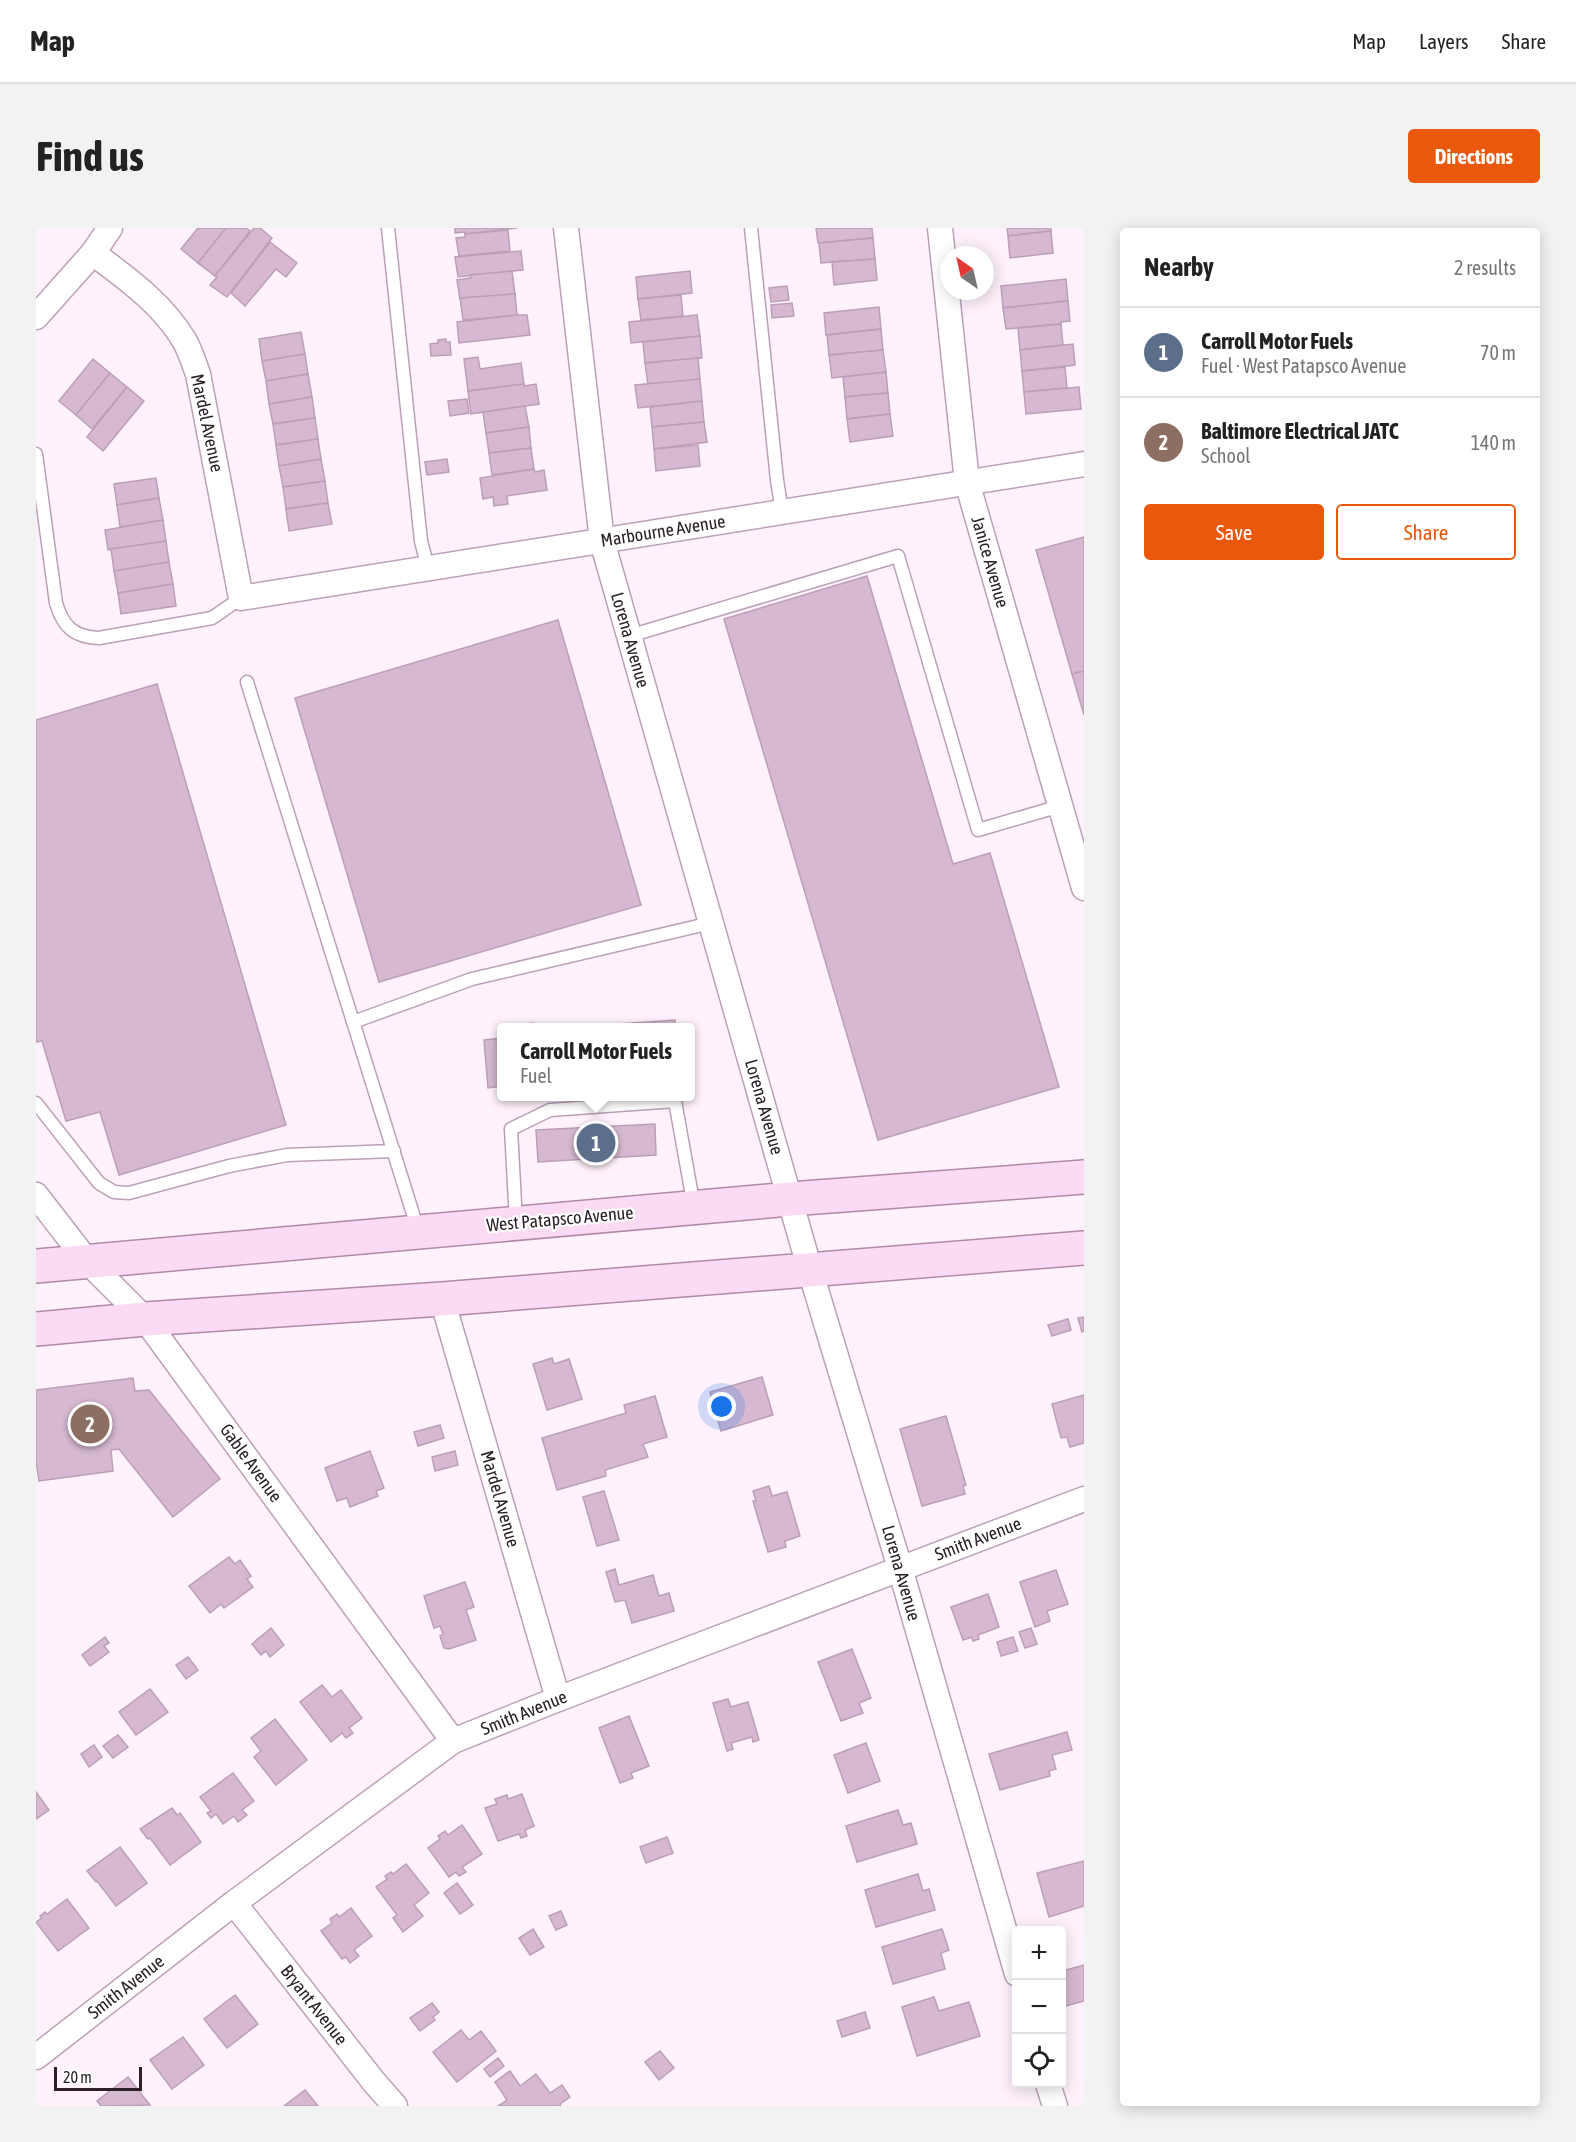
<!DOCTYPE html>
<meta charset="utf-8">
<style>
body{margin:0;font-family:"Asap Condensed",sans-serif;background:#f2f2f2;color:#222}
.controls{position:absolute;right:18px;bottom:18px;display:grid;overflow:hidden;border-radius:6px;box-shadow:0 3px 15px #0003}
.controls button{width:54px;height:54px;display:grid;place-items:center;padding:0;border:0;border-bottom:2px solid #e0e0e0;background:#fff;color:#222;font:30px sans-serif}
.compass{position:absolute;left:904px;top:18px;width:54px;height:54px;border-radius:50%;background:#fff;box-shadow:0 3px 15px #0003;rotate:326deg}
.scale{position:absolute;left:18px;bottom:15px;width:88px;box-sizing:border-box;padding-left:6px;border:3px solid #2b2029;border-top:0;font-size:16px;line-height:21px;white-space:nowrap;color:#2b2029;-webkit-text-stroke:4px #fff;paint-order:stroke}
.you{position:absolute;left:686px;top:1179px;width:21px;height:21px;margin:-15px;border:4px solid #fff;border-radius:50%;background:#1a73e8;box-shadow:0 0 0 9px #1a73e833}
.badge{display:grid;place-items:center;width:39px;height:39px;border-radius:50%;background:#ea580c;color:#fff;font-size:20px;font-weight:700}
.pin{position:absolute;translate:-50% -50%;border:3px solid #fff;box-shadow:0 2px 6px #0006}
.popup{position:absolute;left:461px;top:795px;width:198px;height:78px;box-sizing:border-box;display:grid;place-content:center;border-radius:6px;background:#fff;filter:drop-shadow(0 2px 4px #0005);font-size:20px;white-space:nowrap;color:#767676}
.popup b{font-size:22px;color:#222}
.popup::after{content:'';position:absolute;left:50%;top:100%;margin-left:-12px;border:12px solid transparent;border-top-color:#fff}
.list{margin:0;padding:0;list-style:none}
h2{display:flex;justify-content:space-between;align-items:center;height:78px;margin:0;padding:0 24px;font-size:26px}
h2 small{font-size:20px;font-weight:400;color:#767676}
.list li{display:grid;grid-template-columns:39px 1fr auto;gap:18px;align-items:center;box-sizing:border-box;height:90px;padding:0 24px;border-top:2px solid #e0e0e0}
.list b{display:block;font-size:22px;white-space:nowrap}
.list p{margin:0;font-size:20px;white-space:nowrap;color:#767676}
.list em{font-size:20px;font-style:normal;color:#767676}
.actions{display:flex;gap:12px;padding:18px 24px}
.actions a{flex:1;padding:14px 0;border:2px solid #ea580c;border-radius:6px;text-align:center;font-size:21px;color:#ea580c}
.actions .main{background:#ea580c;color:#fff}
.icon{flex:none;width:33px;height:33px;fill:none;stroke:currentColor;stroke-width:2;stroke-linecap:round;stroke-linejoin:round}
.map{position:relative;flex:none;width:1048px;height:1878px;overflow:hidden;border-radius:6px}
header{display:flex;align-items:center;gap:36px;box-sizing:border-box;height:84px;padding:0 30px;background:#fff;border-bottom:2px solid #e0e0e0}
header strong{font-size:28px}
nav{display:flex;gap:33px;margin-inline-start:auto;font-size:21px}
.intro{display:flex;align-items:center;justify-content:space-between;box-sizing:border-box;height:144px;padding:0 36px}
h1{margin:0;font-size:42px}
.button{padding:15px 27px;border-radius:6px;background:#ea580c;color:#fff;font-size:21px;font-weight:700}
main{display:flex;gap:36px;padding:0 36px}
aside{flex:1;background:#fff;border-radius:6px;box-shadow:0 3px 15px #0003}
.map>svg:first-child{display:block}
</style>
<header>
<strong>Map</strong>
<nav><a>Map</a><a>Layers</a><a>Share</a></nav>
</header>
<div class="intro"><h1>Find us</h1><a class="button">Directions</a></div>
<main>
<div class="map">
<svg width="1048" height="1878" viewBox="0 0 1048 1878">
<rect width="100%" height="100%" fill="#fff2fc"/>
<g fill="#d6b9d0" stroke="#bc9fb6" stroke-width="1.5">
<path d="M 162,0 L 190,0 L 162,35 L 145,21 Z"/>
<path d="M 190,0 L 210,0 L 214,3 L 179,48 L 162,35 Z"/>
<path d="M 218,0 L 224,0 L 236,10 L 191,69 L 174,57 L 181,49 L 179,48 Z"/>
<path d="M 419,0 L 481,0 L 429,6 L 429,4 L 419,5 Z"/>
<path d="M 780,0 L 836,0 L 837,10 L 782,15 Z"/>
<path d="M 971,0 L 1015,0 L 1015,3 L 972,8 Z"/>
<path d="M 472,2 L 474,23 L 423,28 L 420,10 L 429,9 L 429,6 Z"/>
<path d="M 1015,3 L 1017,25 L 974,30 L 972,8 Z"/>
<path d="M 837,10 L 839,31 L 785,35 L 783,15 Z"/>
<path d="M 234,14 L 261,35 L 250,49 L 240,41 L 209,78 L 195,65 Z"/>
<path d="M 485,23 L 487,42 L 422,49 L 419,29 Z"/>
<path d="M 839,31 L 841,52 L 798,57 L 796,34 Z"/>
<path d="M 476,43 L 479,66 L 424,71 L 421,52 L 435,50 L 434,47 Z"/>
<path d="M 654,43 L 656,65 L 602,71 L 600,49 Z"/>
<path d="M 1030,51 L 1032,73 L 967,80 L 965,58 Z"/>
<path d="M 751,58 L 753,72 L 735,74 L 733,60 Z"/>
<path d="M 479,66 L 481,87 L 427,92 L 424,70 Z"/>
<path d="M 645,67 L 647,88 L 605,92 L 602,71 Z"/>
<path d="M 1032,73 L 1034,93 L 1025,94 L 1025,96 L 970,101 L 967,80 Z"/>
<path d="M 756,75 L 758,88 L 736,90 L 735,77 Z"/>
<path d="M 843,79 L 845,101 L 790,107 L 788,85 Z"/>
<path d="M 481,87 L 491,87 L 494,107 L 423,115 L 421,94 Z"/>
<path d="M 661,87 L 664,108 L 595,115 L 593,94 Z"/>
<path d="M 1025,96 L 1027,117 L 984,122 L 982,100 Z"/>
<path d="M 845,101 L 847,122 L 793,127 L 791,107 Z"/>
<path d="M 265,104 L 269,126 L 226,133 L 223,111 Z"/>
<path d="M 664,108 L 666,130 L 609,135 L 607,114 Z"/>
<path d="M 410,111 L 410,114 L 414,114 L 415,127 L 395,128 L 394,116 L 402,115 L 402,112 Z"/>
<path d="M 1037,116 L 1039,137 L 986,143 L 984,122 Z"/>
<path d="M 847,122 L 850,144 L 796,150 L 793,127 Z"/>
<path d="M 269,126 L 272,146 L 230,153 L 226,133 Z"/>
<path d="M 442,129 L 444,141 L 485,135 L 488,156 L 432,163 L 428,131 Z"/>
<path d="M 662,130 L 664,151 L 612,157 L 609,135 Z"/>
<path d="M 57,131 L 74,145 L 40,187 L 23,173 Z"/>
<path d="M 1029,139 L 1031,160 L 988,164 L 986,143 Z"/>
<path d="M 850,144 L 852,165 L 809,169 L 807,149 Z"/>
<path d="M 74,145 L 91,159 L 56,201 L 40,187 Z"/>
<path d="M 272,146 L 276,169 L 233,176 L 230,153 Z"/>
<path d="M 664,151 L 666,173 L 602,180 L 599,157 Z"/>
<path d="M 488,156 L 488,158 L 500,156 L 503,176 L 435,186 L 432,163 Z"/>
<path d="M 91,159 L 108,173 L 67,223 L 51,209 Z"/>
<path d="M 1043,159 L 1045,181 L 990,186 L 988,164 Z"/>
<path d="M 852,165 L 854,186 L 811,191 L 809,169 Z"/>
<path d="M 276,169 L 279,190 L 237,196 L 233,176 Z"/>
<path d="M 431,171 L 433,185 L 414,188 L 412,173 Z"/>
<path d="M 666,173 L 668,194 L 616,199 L 614,179 Z"/>
<path d="M 489,178 L 493,199 L 450,205 L 447,184 Z"/>
<path d="M 854,186 L 857,208 L 814,214 L 811,191 Z"/>
<path d="M 279,190 L 282,211 L 240,217 L 237,196 Z"/>
<path d="M 668,194 L 671,214 L 618,221 L 616,199 Z"/>
<path d="M 493,199 L 495,220 L 453,225 L 450,205 Z"/>
<path d="M 282,211 L 285,231 L 243,238 L 240,217 Z"/>
<path d="M 662,217 L 664,238 L 620,243 L 618,221 Z"/>
<path d="M 495,220 L 498,241 L 456,247 L 453,225 Z"/>
<path d="M 285,231 L 289,253 L 247,259 L 243,238 Z"/>
<path d="M 411,231 L 413,244 L 391,247 L 389,234 Z"/>
<path d="M 498,241 L 499,244 L 508,242 L 511,262 L 471,268 L 472,276 L 458,278 L 457,269 L 447,271 L 444,250 Z"/>
<path d="M 120,250 L 123,270 L 81,277 L 78,256 Z"/>
<path d="M 289,253 L 292,275 L 250,281 L 247,259 Z"/>
<path d="M 123,270 L 127,292 L 84,299 L 81,277 Z"/>
<path d="M 292,275 L 296,296 L 253,303 L 250,281 Z"/>
<path d="M 127,292 L 130,313 L 72,322 L 69,302 Z"/>
<path d="M 1048,309 L 1048,443 L 1036,446 L 1000,322 Z"/>
<path d="M 130,313 L 133,334 L 78,343 L 75,321 Z"/>
<path d="M 133,334 L 137,356 L 82,365 L 78,343 Z"/>
<path d="M 831,348 L 917,636 L 954,625 L 1023,859 L 842,912 L 688,391 Z"/>
<path d="M 137,356 L 140,378 L 85,386 L 82,365 Z"/>
<path d="M 522,392 L 605,677 L 343,754 L 259,470 Z"/>
<path d="M 1048,443 L 1048,487 L 1036,446 Z"/>
<path d="M 121,456 L 250,897 L 83,947 L 64,884 L 30,893 L 6,813 L 0,814 L 0,492 Z"/>
<path d="M 639,792 L 639,800 L 525,800 Z"/>
<path d="M 497,795 L 497,800 L 474,800 L 474,798 Z"/>
<path d="M 466,810 L 466,858 L 452,860 L 448,812 Z"/>
<path d="M 619,896 L 620,927 L 502,934 L 500,902 Z"/>
<path d="M 1048,1089 L 1048,1103 L 1046,1104 L 1042,1090 Z"/>
<path d="M 1032,1091 L 1035,1102 L 1016,1108 L 1012,1097 Z"/>
<path d="M 516,1130 L 518,1136 L 533,1131 L 546,1171 L 511,1182 L 497,1136 Z"/>
<path d="M 726,1149 L 737,1187 L 685,1203 L 674,1164 Z"/>
<path d="M 97,1150 L 99,1163 L 113,1162 L 184,1251 L 137,1289 L 83,1221 L 75,1222 L 77,1243 L 3,1253 L 0,1233 L 0,1162 Z"/>
<path d="M 1048,1167 L 1048,1215 L 1034,1219 L 1031,1209 L 1025,1210 L 1016,1176 Z"/>
<path d="M 619,1168 L 631,1209 L 607,1216 L 612,1229 L 569,1242 L 570,1248 L 521,1262 L 506,1210 L 590,1185 L 588,1177 Z"/>
<path d="M 910,1188 L 930,1257 L 927,1258 L 929,1266 L 886,1278 L 864,1201 Z"/>
<path d="M 404,1197 L 408,1210 L 382,1218 L 378,1204 Z"/>
<path d="M 334,1223 L 348,1260 L 340,1263 L 342,1268 L 314,1279 L 311,1270 L 301,1273 L 289,1240 Z"/>
<path d="M 419,1223 L 422,1237 L 399,1243 L 396,1229 Z"/>
<path d="M 733,1258 L 736,1268 L 751,1264 L 764,1308 L 749,1313 L 750,1319 L 732,1324 L 717,1273 L 720,1273 L 717,1263 Z"/>
<path d="M 568,1263 L 583,1312 L 561,1318 L 547,1269 Z"/>
<path d="M 193,1329 L 199,1336 L 204,1332 L 215,1348 L 211,1351 L 217,1359 L 188,1380 L 185,1376 L 174,1385 L 153,1358 Z"/>
<path d="M 579,1341 L 583,1357 L 617,1347 L 623,1368 L 633,1365 L 638,1383 L 596,1395 L 589,1372 L 579,1374 L 570,1344 Z"/>
<path d="M 1020,1342 L 1032,1376 L 1011,1383 L 1014,1393 L 999,1399 L 984,1354 Z"/>
<path d="M 429,1354 L 438,1379 L 430,1382 L 440,1412 L 413,1421 L 408,1420 L 404,1408 L 407,1406 L 404,1398 L 398,1400 L 388,1368 Z"/>
<path d="M 952,1366 L 963,1399 L 942,1407 L 943,1411 L 937,1413 L 936,1409 L 927,1412 L 915,1379 Z"/>
<path d="M 235,1400 L 248,1417 L 234,1429 L 230,1423 L 225,1427 L 216,1416 Z"/>
<path d="M 995,1400 L 1001,1416 L 989,1420 L 983,1404 Z"/>
<path d="M 69,1409 L 73,1415 L 68,1418 L 73,1424 L 54,1438 L 46,1427 Z"/>
<path d="M 977,1409 L 982,1423 L 965,1428 L 961,1414 Z"/>
<path d="M 816,1421 L 835,1470 L 823,1475 L 827,1485 L 805,1493 L 782,1434 Z"/>
<path d="M 152,1429 L 162,1442 L 150,1451 L 140,1437 Z"/>
<path d="M 286,1457 L 296,1469 L 305,1462 L 326,1490 L 313,1500 L 317,1505 L 310,1510 L 306,1505 L 295,1514 L 264,1474 Z"/>
<path d="M 114,1461 L 132,1484 L 100,1507 L 83,1484 Z"/>
<path d="M 692,1471 L 695,1479 L 712,1474 L 723,1512 L 717,1514 L 716,1509 L 695,1515 L 697,1521 L 691,1523 L 677,1475 Z"/>
<path d="M 593,1488 L 613,1538 L 595,1545 L 597,1550 L 584,1555 L 563,1500 Z"/>
<path d="M 239,1491 L 271,1532 L 240,1557 L 218,1529 L 225,1523 L 215,1510 Z"/>
<path d="M 1031,1504 L 1036,1522 L 1016,1527 L 1020,1541 L 1013,1543 L 1014,1548 L 964,1562 L 953,1526 Z"/>
<path d="M 82,1507 L 92,1519 L 77,1530 L 67,1518 Z"/>
<path d="M 830,1515 L 844,1553 L 812,1565 L 798,1527 Z"/>
<path d="M 58,1517 L 66,1529 L 53,1539 L 45,1526 Z"/>
<path d="M 197,1545 L 218,1573 L 206,1582 L 211,1587 L 202,1594 L 198,1588 L 187,1596 L 180,1586 L 175,1590 L 171,1585 L 175,1583 L 164,1569 Z"/>
<path d="M 0,1564 L 13,1582 L 0,1591 Z"/>
<path d="M 486,1566 L 498,1598 L 489,1602 L 491,1608 L 485,1610 L 483,1606 L 462,1613 L 449,1580 L 461,1576 L 459,1571 L 471,1567 L 472,1571 Z"/>
<path d="M 136,1580 L 141,1587 L 144,1585 L 165,1614 L 134,1637 L 114,1610 L 112,1611 L 104,1601 Z"/>
<path d="M 862,1582 L 867,1597 L 875,1595 L 881,1616 L 821,1634 L 810,1598 Z"/>
<path d="M 426,1597 L 446,1626 L 426,1639 L 430,1644 L 423,1648 L 420,1644 L 413,1649 L 392,1620 L 404,1611 L 402,1608 L 409,1603 L 412,1607 Z"/>
<path d="M 631,1609 L 637,1625 L 610,1635 L 604,1619 Z"/>
<path d="M 84,1619 L 111,1655 L 80,1678 L 61,1653 L 60,1654 L 51,1643 Z"/>
<path d="M 1048,1633 L 1048,1678 L 1013,1689 L 1001,1645 Z"/>
<path d="M 370,1636 L 393,1665 L 378,1677 L 387,1688 L 367,1704 L 357,1690 L 361,1687 L 340,1659 L 351,1651 L 349,1648 L 355,1644 L 357,1646 Z"/>
<path d="M 882,1646 L 887,1663 L 893,1661 L 899,1682 L 840,1699 L 829,1662 Z"/>
<path d="M 421,1655 L 437,1677 L 424,1686 L 408,1665 Z"/>
<path d="M 31,1671 L 53,1700 L 22,1723 L 0,1694 L 6,1690 L 4,1688 L 9,1684 L 11,1686 Z"/>
<path d="M 315,1680 L 336,1708 L 318,1722 L 323,1728 L 314,1735 L 310,1729 L 306,1731 L 285,1703 L 296,1695 L 294,1691 L 301,1686 L 303,1689 Z"/>
<path d="M 525,1683 L 531,1697 L 520,1702 L 513,1688 Z"/>
<path d="M 497,1701 L 508,1719 L 494,1727 L 483,1710 Z"/>
<path d="M 906,1701 L 913,1722 L 905,1725 L 909,1741 L 857,1756 L 846,1719 Z"/>
<path d="M 1048,1737 L 1048,1773 L 1026,1779 L 1026,1743 Z"/>
<path d="M 199,1767 L 222,1796 L 191,1820 L 168,1791 Z"/>
<path d="M 898,1769 L 903,1783 L 933,1774 L 944,1808 L 881,1828 L 866,1779 Z"/>
<path d="M 396,1775 L 403,1784 L 397,1789 L 399,1792 L 384,1803 L 374,1790 Z"/>
<path d="M 829,1784 L 834,1800 L 806,1809 L 801,1793 Z"/>
<path d="M 425,1802 L 433,1812 L 445,1803 L 460,1823 L 421,1854 L 397,1824 Z"/>
<path d="M 147,1809 L 168,1837 L 136,1861 L 114,1832 Z"/>
<path d="M 624,1823 L 638,1840 L 623,1852 L 609,1834 Z"/>
<path d="M 462,1830 L 468,1838 L 454,1849 L 448,1841 Z"/>
<path d="M 474,1843 L 484,1858 L 500,1846 L 514,1865 L 526,1857 L 534,1869 L 524,1876 L 525,1878 L 462,1878 L 471,1872 L 459,1854 Z"/>
<path d="M 92,1849 L 114,1877 L 65,1878 L 61,1873 Z"/>
<path d="M 269,1862 L 282,1878 L 248,1878 Z"/>
</g>
<g fill="none" stroke-linecap="round" stroke-linejoin="round">
<defs>
<g id="lane">
<path d="M 352,0 L 385,313 L 392,340"/>
<path d="M 715,0 L 741,252 L 746,284"/>
<path d="M 0,226 L 20,375 C 27,399 38,409 63,410 L 176,390 L 205,370"/>
<path d="M 593,408 L 862,328 L 942,602 L 1024,578"/>
<path d="M 211,454 L 382,1002"/>
<path d="M 317,794 L 436,751 L 675,695"/>
<path d="M 0,875 L 63,955 L 78,964 L 93,965 L 193,938 L 251,927 L 358,923"/>
<path d="M 480,994 L 475,901 L 514,882 L 639,873 L 658,979"/>
</g>
<g id="street">
<path d="M 530,0 L 566,313 L 774,1042 L 864,1340 L 981,1746"/>
<path d="M 904,0 L 931,254 L 1048,660"/>
<path d="M 57,25 C 90,50 126,75 148,112 C 154,122 158,135 162,146 L 205,370 L 1048,236"/>
<path d="M 0,89 L 57,25 L 74,0"/>
<path d="M 0,967 L 51,1033 L 109,1091 L 417,1513"/>
<path d="M 406,1071 L 522,1471"/>
<path d="M 198,1675 L 338,1854 L 359,1878"/>
<path d="M 0,1829 L 198,1675 L 417,1513 L 522,1471 L 1048,1271"/>
<path d="M 1012,1856 L 1019,1878"/>
</g>
<g id="primary">
<path d="M 0,1038 L 754,971 L 1048,949"/>
<path d="M 0,1101 L 109,1091 L 406,1071 L 1048,1020"/>
</g>
</defs>
<use href="#lane" stroke="#bca0b7" stroke-width="15"/>
<use href="#street" stroke="#bca0b7" stroke-width="27"/>
<use href="#primary" stroke="#b089a8" stroke-width="36"/>
<use href="#lane" stroke="#fff" stroke-width="12"/>
<use href="#street" stroke="#fff" stroke-width="24"/>
<use href="#primary" stroke="#fbdaf4" stroke-width="33"/>
</g>
<g text-anchor="middle" stroke-width="4.5" stroke-linejoin="round" paint-order="stroke">
<g font-size="18" fill="#2b2029" stroke="#fff">
<text transform="translate(171 195) rotate(78)" y="6">Mardel Avenue</text>
<text transform="translate(627 303) rotate(-9)" y="6">Marbourne Avenue</text>
<text transform="translate(954 334) rotate(74)" y="6">Janice Avenue</text>
<text transform="translate(594 412) rotate(74)" y="6">Lorena Avenue</text>
<text transform="translate(728 879) rotate(74)" y="6">Lorena Avenue</text>
<text transform="translate(524 991) rotate(-5)" y="6">West Patapsco Avenue</text>
<text transform="translate(215 1235) rotate(54)" y="6">Gable Avenue</text>
<text transform="translate(464 1271) rotate(74)" y="6">Mardel Avenue</text>
<text transform="translate(942 1311) rotate(-21)" y="6">Smith Avenue</text>
<text transform="translate(865 1345) rotate(74)" y="6">Lorena Avenue</text>
<text transform="translate(488 1485) rotate(-22)" y="6">Smith Avenue</text>
<text transform="translate(90 1759) rotate(-38)" y="6">Smith Avenue</text>
<text transform="translate(278 1777) rotate(52)" y="6">Bryant Avenue</text>
</g>
</g>
</svg>
<div class="controls">
<button>+</button>
<button>−</button>
<button><svg class="icon" aria-label="locate" viewBox="0 0 24 24"><circle cx="12" cy="12" r="6"/><path d="M12 2v4M12 18v4M2 12h4M18 12h4"/></svg></button>
</div>
<svg class="compass" viewBox="-18 -18 36 36"><path d="M0-13l5 13h-10z" fill="#e53935"/><path d="M0 13l5-13h-10z" fill="#767676"/></svg>
<div class="scale">20 m</div>
<div class="you"></div>
<div class="pin badge" style="left:560px;top:915px;background:#5c6f8a">1</div>
<div class="popup"><b>Carroll Motor Fuels</b>Fuel</div>
<div class="pin badge" style="left:54px;top:1196px;background:#8d6e63">2</div>
</div>
<aside>
<h2>Nearby<small>2 results</small></h2>
<ul class="list">
<li><span class="badge" style="background:#5c6f8a">1</span><div><b>Carroll Motor Fuels</b><p>Fuel · West Patapsco Avenue</p></div><em>70 m</em></li>
<li><span class="badge" style="background:#8d6e63">2</span><div><b>Baltimore Electrical JATC</b><p>School</p></div><em>140 m</em></li>
</ul>
<div class="actions"><a class="main">Save</a><a>Share</a></div>
</aside>
</main>
